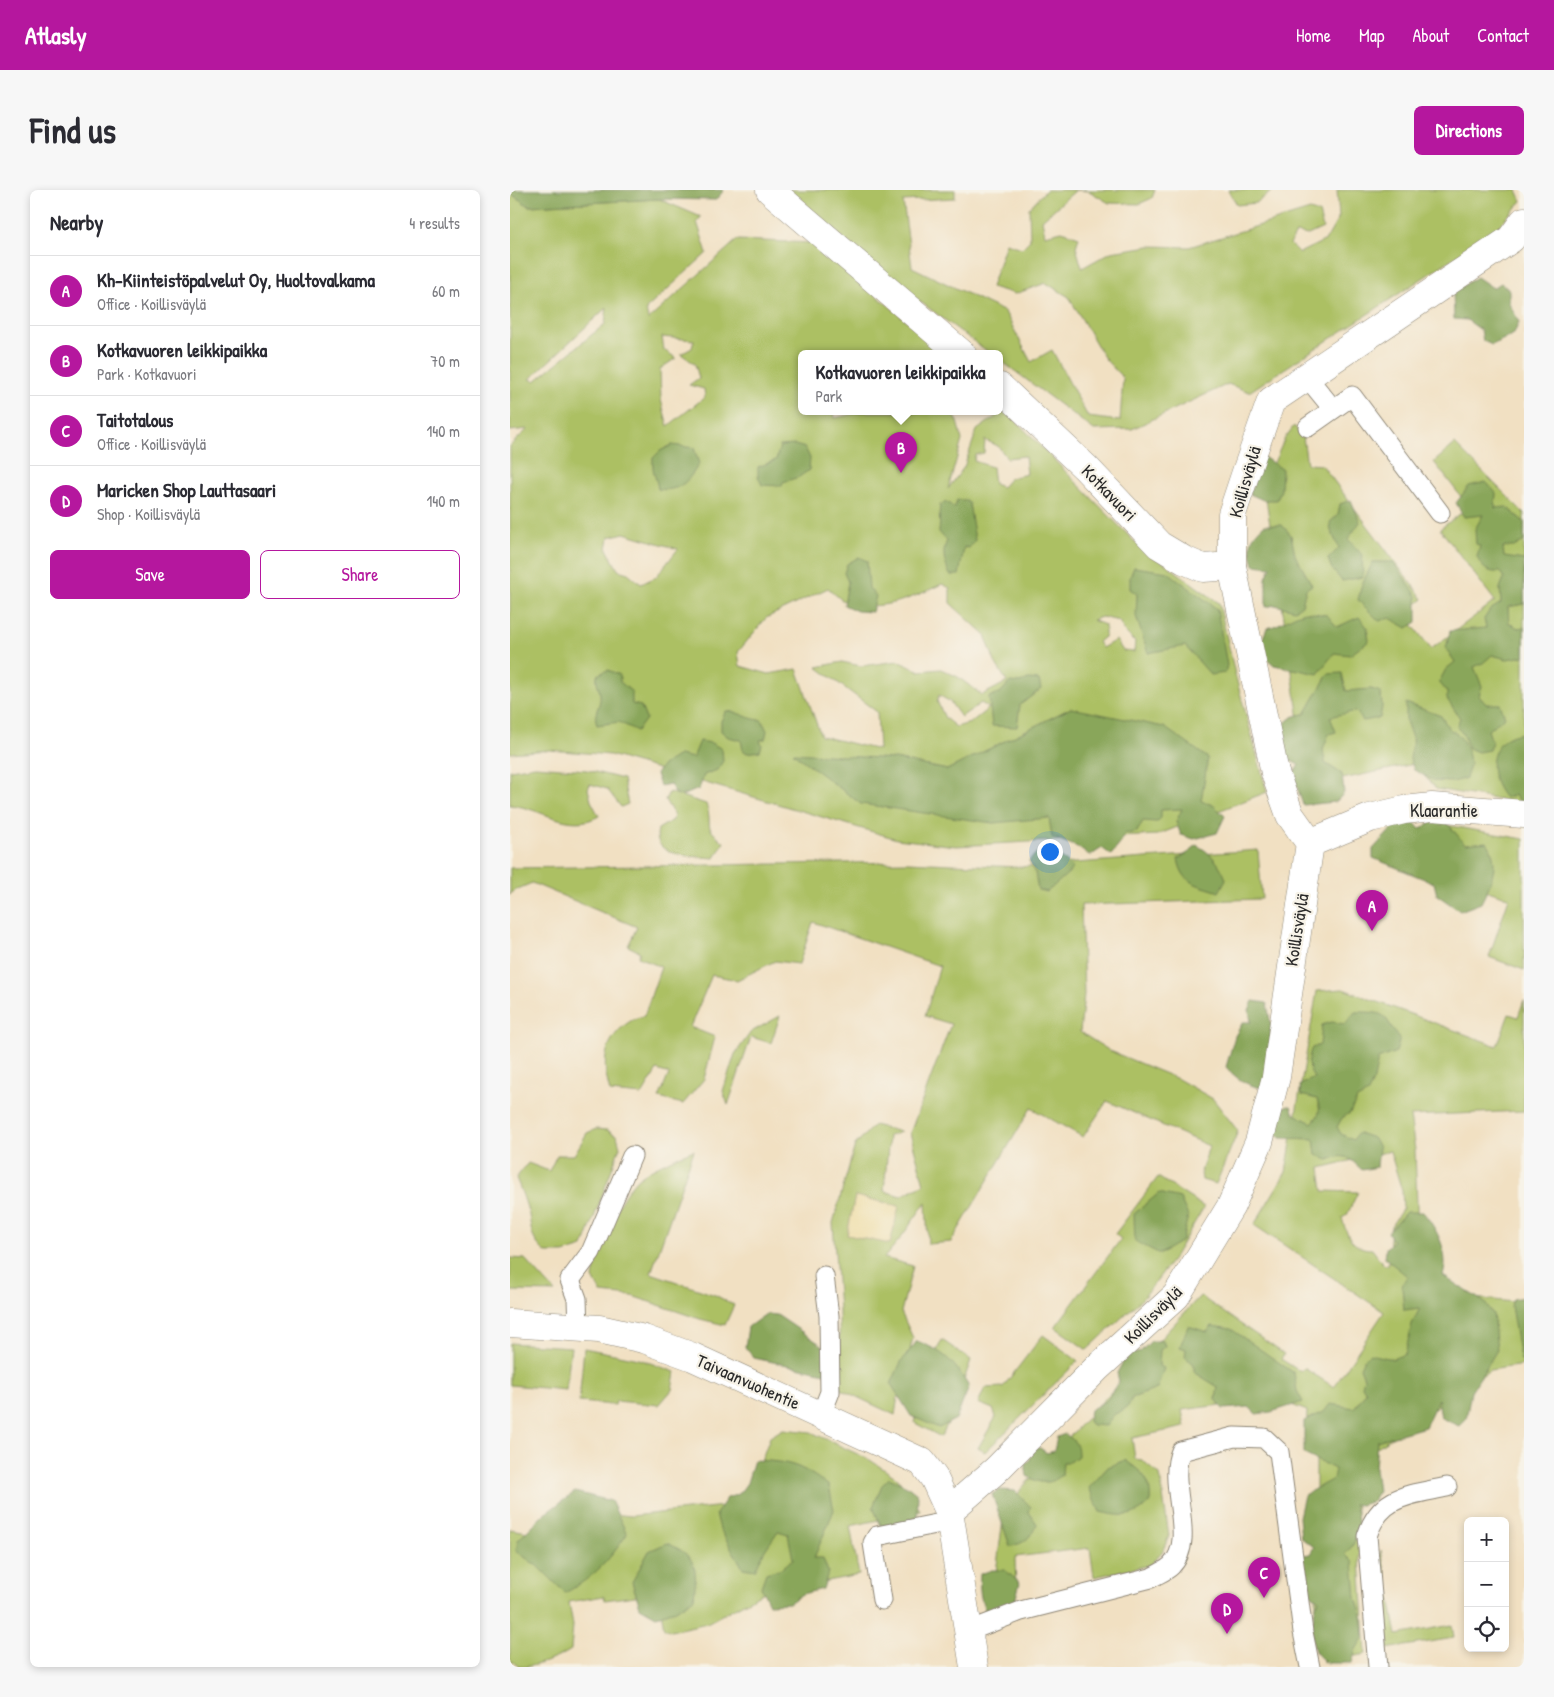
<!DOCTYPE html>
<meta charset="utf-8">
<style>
body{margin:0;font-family:"Patrick Hand",sans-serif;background:#f7f7f7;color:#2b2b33}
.controls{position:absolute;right:15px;bottom:15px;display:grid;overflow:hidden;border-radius:8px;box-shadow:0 2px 8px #0003}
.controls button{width:45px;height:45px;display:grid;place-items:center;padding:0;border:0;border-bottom:1px solid #e1e1e2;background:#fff;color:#2b2b33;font:25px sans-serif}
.you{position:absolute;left:539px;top:661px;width:18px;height:18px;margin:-12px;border:4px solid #fff;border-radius:50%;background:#1a73e8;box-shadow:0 0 0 8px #1a73e833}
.badge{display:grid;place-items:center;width:32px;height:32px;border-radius:50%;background:#b5179e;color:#fff;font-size:16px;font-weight:700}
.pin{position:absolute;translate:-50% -41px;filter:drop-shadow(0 1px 2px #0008)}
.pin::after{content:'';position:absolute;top:26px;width:18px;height:15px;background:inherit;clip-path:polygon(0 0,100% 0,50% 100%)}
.popup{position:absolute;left:288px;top:160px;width:205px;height:65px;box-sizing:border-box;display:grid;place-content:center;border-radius:8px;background:#fff;filter:drop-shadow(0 1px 4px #0005);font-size:16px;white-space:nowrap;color:#7c7c81}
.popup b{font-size:19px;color:#2b2b33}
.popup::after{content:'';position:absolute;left:50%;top:100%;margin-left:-10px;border:10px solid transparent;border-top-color:#fff}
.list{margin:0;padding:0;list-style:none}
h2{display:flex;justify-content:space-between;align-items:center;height:65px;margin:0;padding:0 20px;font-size:21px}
h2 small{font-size:16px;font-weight:400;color:#7c7c81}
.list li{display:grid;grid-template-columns:32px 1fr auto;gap:15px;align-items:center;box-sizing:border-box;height:70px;padding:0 20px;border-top:1px solid #e1e1e2}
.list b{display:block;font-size:19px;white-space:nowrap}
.list p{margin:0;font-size:16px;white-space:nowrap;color:#7c7c81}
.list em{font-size:16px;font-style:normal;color:#7c7c81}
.actions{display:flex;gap:10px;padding:15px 20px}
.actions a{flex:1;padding:11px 0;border:1px solid #b5179e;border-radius:8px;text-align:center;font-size:18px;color:#b5179e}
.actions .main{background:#b5179e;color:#fff}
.icon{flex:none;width:28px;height:28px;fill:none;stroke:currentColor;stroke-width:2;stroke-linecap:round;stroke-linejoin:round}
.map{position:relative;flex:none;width:1014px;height:1477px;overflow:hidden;border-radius:8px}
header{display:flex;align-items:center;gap:30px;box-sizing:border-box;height:70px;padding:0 25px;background:#b5179e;color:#fff}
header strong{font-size:24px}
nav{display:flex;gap:28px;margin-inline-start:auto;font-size:18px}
.intro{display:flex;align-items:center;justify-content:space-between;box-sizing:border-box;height:120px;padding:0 30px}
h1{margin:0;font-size:35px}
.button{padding:12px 22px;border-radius:8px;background:#b5179e;color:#fff;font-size:18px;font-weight:700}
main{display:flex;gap:30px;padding:0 30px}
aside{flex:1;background:#fff;border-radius:8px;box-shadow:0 2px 8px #0003}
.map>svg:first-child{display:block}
</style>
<header>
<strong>Atlasly</strong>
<nav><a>Home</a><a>Map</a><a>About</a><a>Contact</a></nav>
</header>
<div class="intro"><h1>Find us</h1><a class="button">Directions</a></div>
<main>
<aside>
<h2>Nearby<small>4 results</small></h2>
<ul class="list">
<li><span class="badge">A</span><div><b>Kh-Kiinteistöpalvelut Oy, Huoltovalkama</b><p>Office · Koillisväylä</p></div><em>60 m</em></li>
<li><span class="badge">B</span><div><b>Kotkavuoren leikkipaikka</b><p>Park · Kotkavuori</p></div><em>70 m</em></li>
<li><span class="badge">C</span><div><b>Taitotalous</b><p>Office · Koillisväylä</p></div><em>140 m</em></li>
<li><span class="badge">D</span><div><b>Maricken Shop Lauttasaari</b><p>Shop · Koillisväylä</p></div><em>140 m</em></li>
</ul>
<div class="actions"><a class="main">Save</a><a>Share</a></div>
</aside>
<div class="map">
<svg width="1014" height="1477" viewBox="0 0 1014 1477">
<rect width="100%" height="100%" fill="#f7f3e8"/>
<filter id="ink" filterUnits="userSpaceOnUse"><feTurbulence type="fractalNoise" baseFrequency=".02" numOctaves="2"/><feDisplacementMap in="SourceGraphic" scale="10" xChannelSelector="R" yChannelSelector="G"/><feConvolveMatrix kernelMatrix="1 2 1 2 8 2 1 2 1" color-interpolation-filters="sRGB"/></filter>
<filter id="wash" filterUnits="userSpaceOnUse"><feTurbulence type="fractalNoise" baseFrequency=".0096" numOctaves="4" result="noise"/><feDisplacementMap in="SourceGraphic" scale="20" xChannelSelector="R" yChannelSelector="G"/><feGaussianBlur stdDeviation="1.12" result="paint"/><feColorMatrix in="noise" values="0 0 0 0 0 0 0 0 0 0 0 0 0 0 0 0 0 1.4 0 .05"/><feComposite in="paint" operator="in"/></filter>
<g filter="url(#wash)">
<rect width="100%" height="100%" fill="#f1e0c2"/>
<g fill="#acc064" stroke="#6c7648" fill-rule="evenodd">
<path d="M 279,0 L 445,0 L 445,8 L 393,11 L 402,77 L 495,122 L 521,172 L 542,160 L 578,227 L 610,231 L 613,188 L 595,169 L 559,107 L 536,93 L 505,104 L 481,97 L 496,53 L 512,58 L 520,50 L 519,18 L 536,0 L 566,0 L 532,30 L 535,45 L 552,41 L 569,47 L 566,57 L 572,78 L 601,62 L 639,56 L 679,57 L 800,20 L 809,23 L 813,38 L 798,45 L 786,43 L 780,54 L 789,63 L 816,50 L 829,27 L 827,0 L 1007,0 L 1012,11 L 983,42 L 739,202 L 718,194 L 622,239 L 584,240 L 490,170 L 490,164 L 481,164 L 366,79 Z"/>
<path d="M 567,0 L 645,0 L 642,8 L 629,14 L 599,13 L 579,1 Z"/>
<path d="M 718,0 L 764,0 L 746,13 L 727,15 Z"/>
<path d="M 0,3 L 19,16 L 149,9 L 191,27 L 187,32 L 197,63 L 136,119 L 138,130 L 227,50 L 304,53 L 436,164 L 292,164 L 292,222 L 324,222 L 325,228 L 352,222 L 434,222 L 446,228 L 452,250 L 438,299 L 454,277 L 467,240 L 495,220 L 624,351 L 709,413 L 725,484 L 757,602 L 647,645 L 446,656 L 387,649 L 100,565 L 39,560 L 0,563 L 0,256 L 18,239 L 0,241 ZM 97,117 L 95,134 L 25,191 L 20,189 ZM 152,147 L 184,150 L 182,158 L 171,164 L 185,174 L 189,188 L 179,195 L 194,199 L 195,207 L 158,236 L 151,210 L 150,179 L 166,168 L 154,160 ZM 475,250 L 488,256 L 497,268 L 515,266 L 517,284 L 500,288 L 492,297 L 484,294 L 482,277 L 464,271 L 465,265 L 474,263 ZM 114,343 L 168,359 L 146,387 L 131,394 L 118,383 L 108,380 L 97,359 L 99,347 ZM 432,394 L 440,398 L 440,413 L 475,445 L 485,472 L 497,492 L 472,505 L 448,487 L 431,479 L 410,481 L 388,471 L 351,476 L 332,472 L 307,477 L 367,522 L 369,560 L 311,546 L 287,479 L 259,484 L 230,476 L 228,462 L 256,428 L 318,398 C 323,402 330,410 336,412 C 370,423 402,408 432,394 ZM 592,427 L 609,431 L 615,442 L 625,452 L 624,462 L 613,461 L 606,450 L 592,458 L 588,452 L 595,446 L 595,435 L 582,430 ZM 429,505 L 440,512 L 451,527 L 471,513 L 479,518 L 460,533 L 446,537 L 435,528 L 427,511 ZM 561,518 L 483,633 L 385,569 L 437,580 Z"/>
<path d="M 784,236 L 793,247 L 797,274 L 812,275 L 913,409 L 894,424 L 921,459 L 985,411 L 930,339 L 959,317 L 924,272 L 945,254 L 1014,323 L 1014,614 L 926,599 L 904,574 L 799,596 L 754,295 L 775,248 Z"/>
<path d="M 25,576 L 77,580 L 113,589 L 118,614 L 111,617 L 97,599 L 80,594 L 78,599 L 81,611 L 89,626 C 59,643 32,618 0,615 L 0,580 Z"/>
<path d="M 159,602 L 196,614 C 204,636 191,635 214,652 L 205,668 C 187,666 140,669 148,639 L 163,630 L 164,625 L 155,610 Z"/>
<path d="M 930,634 L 1014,649 L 1014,780 L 979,767 L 999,708 L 871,665 Z"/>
<path d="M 748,660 L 752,709 L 571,715 L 574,804 L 570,842 L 600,861 L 668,889 L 703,909 L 728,941 L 706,994 L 692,990 L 691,982 L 699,956 L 597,911 L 573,947 L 521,918 L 441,1052 L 418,1054 L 416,1012 L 390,1049 L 374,1068 L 403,1076 L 391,1122 L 403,1148 L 388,1206 L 385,1225 L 330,1199 L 329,1119 L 323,1033 L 345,955 L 364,935 L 391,942 L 379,946 L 374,1001 L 391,1006 L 414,994 L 400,943 L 441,834 L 415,826 L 430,776 L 303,732 L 289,774 L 265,771 L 227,790 L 202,785 L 180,837 L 205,847 L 194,889 L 173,914 L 149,908 L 159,884 L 147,880 L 132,905 L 100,902 C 97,890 94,879 96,866 C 98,848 116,829 134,826 L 151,777 L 128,767 L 130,762 L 118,756 L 127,737 L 22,693 L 3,701 L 0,705 L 0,678 L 397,672 L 509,677 Z"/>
<path d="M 833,799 L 987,856 L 999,824 L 1008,827 L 1014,810 L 1014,921 L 900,926 L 905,960 L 909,1070 L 954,1107 L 1014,1113 L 1014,1175 L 980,1180 L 844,1273 L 856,1464 L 813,1472 L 806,1440 L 806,1257 L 796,1251 L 797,1221 L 769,1210 L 733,1212 L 672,1220 L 675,1237 L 622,1248 L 625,1269 L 632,1270 L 650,1285 L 659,1346 L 652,1362 L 640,1375 L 584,1387 L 580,1358 L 505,1367 L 506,1400 L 482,1413 L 493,1329 L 511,1299 L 690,1106 L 774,1164 L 771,1169 L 791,1182 L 794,1178 L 824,1197 L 874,1122 L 744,1035 L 776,982 L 807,801 ZM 880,961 L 892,1001 L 893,1018 L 881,1036 L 878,1075 L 874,1075 L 862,1059 C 842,1059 837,1046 832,1028 L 837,1025 L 848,1002 L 813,1001 L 810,978 Z"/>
<path d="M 270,826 L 261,853 L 241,847 L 218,915 L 213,901 L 225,864 L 241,842 Z"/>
<path d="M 86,939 L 97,940 L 107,946 L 110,957 L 73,1057 L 54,1063 L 36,1063 C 21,1049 22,1044 19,1025 C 16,1013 11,1000 6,988 L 18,973 L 39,981 L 47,965 L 64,965 L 77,943 Z"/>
<path d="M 184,960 L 141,1083 L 205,1105 L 224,1115 L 215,1135 L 190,1129 L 122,1106 L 91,1103 L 83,1088 C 87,1058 106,1012 126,990 C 136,980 170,965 184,960 Z"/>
<path d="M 648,987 L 694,1017 L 663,1069 L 634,1107 L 577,1160 L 545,1137 L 611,1049 L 605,1044 Z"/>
<path d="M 0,1068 L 15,1069 L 45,1102 L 0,1101 Z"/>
<path d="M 533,1145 L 568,1171 L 475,1262 L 468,1258 L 486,1227 L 483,1219 L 468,1213 L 475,1198 L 493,1197 Z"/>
<path d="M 432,1150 L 461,1170 L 441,1227 L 431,1247 L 405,1233 L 416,1182 Z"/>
<path d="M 0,1153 L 61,1157 L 56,1200 L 0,1195 Z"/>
<path d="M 74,1158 L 129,1169 L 165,1182 L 162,1200 L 149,1215 L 106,1211 L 105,1215 L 69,1212 Z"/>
<path d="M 273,1239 L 301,1242 L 360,1270 L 387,1288 L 411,1321 L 340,1336 L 349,1385 L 252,1403 L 197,1433 L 161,1441 L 154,1438 L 148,1403 L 95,1410 L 94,1406 L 59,1412 L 63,1435 L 61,1460 C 49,1468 25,1477 10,1477 C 7,1476 3,1472 0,1469 L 0,1339 L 43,1346 L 46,1318 L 121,1326 L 214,1316 L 239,1304 L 260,1247 Z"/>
<path d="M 871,1360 L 887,1445 L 942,1435 L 944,1448 L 876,1459 L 869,1376 Z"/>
</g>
<g fill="#89a65a" stroke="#5a6842">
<path d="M 0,0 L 214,0 L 206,10 L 149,9 L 19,16 L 0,3 Z"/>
<path d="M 967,87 L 983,98 L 991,93 L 999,100 L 999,113 L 1009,132 L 1004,144 L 982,155 L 973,151 L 971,140 L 957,130 L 944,129 L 943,102 Z"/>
<path d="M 162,255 L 184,258 L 189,274 C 178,291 171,302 148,299 C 146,284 142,286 143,268 L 150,261 Z"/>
<path d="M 285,255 L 295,258 L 300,268 L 299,280 L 289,287 L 273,292 L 272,296 L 252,295 L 248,286 L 248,277 L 266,270 L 270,256 Z"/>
<path d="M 752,266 L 772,279 L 771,300 L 767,310 L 753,310 L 740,304 Z"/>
<path d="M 976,292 L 986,303 L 985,318 L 997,317 L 1014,332 L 1014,351 L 1004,357 L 993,357 L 994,367 L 1014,370 L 1014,414 L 998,417 L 999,433 L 1008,438 L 1014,437 L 1014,466 L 997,469 L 982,465 L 973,473 L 964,477 L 972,496 L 969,506 L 976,514 L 990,514 L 995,527 L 978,540 L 982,552 L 979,560 L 968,562 L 958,558 L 954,546 L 947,536 L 950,528 L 937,509 L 937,502 L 929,492 L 936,479 L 945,472 L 936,459 L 940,441 L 976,438 L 974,429 L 980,420 L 991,413 L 990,398 L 994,388 L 990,382 C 977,383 972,378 967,367 L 970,356 L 966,354 L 965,339 L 973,325 L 954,327 L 946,313 L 959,296 Z"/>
<path d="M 447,310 L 455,310 L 459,313 L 465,350 L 459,358 L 454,357 L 449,385 L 440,385 C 435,374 431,363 437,351 L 429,342 C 431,332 428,325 430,315 L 437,312 L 444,318 Z"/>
<path d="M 841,310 L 850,332 L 838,349 L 852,365 L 853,387 L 832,391 L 822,379 L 818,369 L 829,358 L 821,341 L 820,332 L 828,325 L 830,314 Z"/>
<path d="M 754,335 L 772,335 L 781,345 L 785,365 L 802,395 L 796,399 L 792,415 L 785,420 L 765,415 L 756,417 L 756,388 L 761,377 L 744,375 C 739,354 738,350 754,335 Z"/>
<path d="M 349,367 L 357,371 L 359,398 L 366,406 L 362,422 L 347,421 L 334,415 L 338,392 L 334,383 L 337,374 Z"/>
<path d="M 863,372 L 883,372 L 907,406 L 907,432 L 897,438 L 880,428 L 869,431 L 848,410 L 852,394 Z"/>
<path d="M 624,377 L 658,382 L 707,419 L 717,475 L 715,483 L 701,485 L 675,456 L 638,463 L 626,426 L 627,404 L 620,399 L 620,387 Z"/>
<path d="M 796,422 L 817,425 L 827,437 L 849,427 L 857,437 L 859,451 L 840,465 L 824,463 L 808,484 L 764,475 L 751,463 L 752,450 L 757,438 C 772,435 781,425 796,422 Z"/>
<path d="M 98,480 L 110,485 L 110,492 L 122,502 L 122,514 L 131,516 L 136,529 L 127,541 L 109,532 L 87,535 C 82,522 92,516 90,504 C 89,497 86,493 87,485 Z"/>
<path d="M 832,483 L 836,501 L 861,499 L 871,502 L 872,517 L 870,528 L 853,531 L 846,521 L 820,527 L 826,542 L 819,544 L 813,559 L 815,573 L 832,584 L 834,603 L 826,612 L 793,615 L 783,584 L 789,575 L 775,568 L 774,553 L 769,541 C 776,530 782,525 795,524 L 818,484 Z"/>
<path d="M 518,489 L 529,490 L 531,499 L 510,515 L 507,537 L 482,536 L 479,507 L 491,502 L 500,492 L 510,493 Z"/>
<path d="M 896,513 L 931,526 L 940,540 C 952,543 959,561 960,573 C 960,577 957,584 956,588 L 943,592 L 924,591 L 904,580 L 900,569 L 903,551 L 896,531 Z"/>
<path d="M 561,518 L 654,537 L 698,568 L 691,611 L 703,615 L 715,626 L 707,643 L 684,649 L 671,645 L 666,632 L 672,619 L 651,620 L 651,628 L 647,632 L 633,631 L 627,642 L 614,644 L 610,654 L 601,665 L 592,658 L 580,666 L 567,657 L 542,647 L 539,628 L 483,633 L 351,614 L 283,563 L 385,569 L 437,580 Z"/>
<path d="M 216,521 C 232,522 238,530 252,530 L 257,541 L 255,549 L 250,550 L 252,555 L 250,561 L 237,563 L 233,560 L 231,550 L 218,547 L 211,541 L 211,531 Z"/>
<path d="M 1014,543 L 1014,620 L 1005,605 L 995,608 C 974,584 978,546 1014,543 Z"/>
<path d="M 190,551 L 201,553 L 212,559 L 213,571 L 207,580 L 194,585 L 189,599 L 171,606 L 165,603 L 160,594 L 150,596 L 146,584 L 153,575 L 169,565 L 183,568 Z"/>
<path d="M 931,626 L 955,654 L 977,652 C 991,673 981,693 971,713 L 950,721 L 927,705 L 924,693 L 863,668 L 863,659 L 889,631 L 901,629 L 910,639 Z"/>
<path d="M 686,655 C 701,662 710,674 716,689 L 709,702 C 687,694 673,695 668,669 L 681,661 Z"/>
<path d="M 529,660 L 556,670 L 563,679 L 537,702 L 528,700 L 525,683 L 519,671 Z"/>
<path d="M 743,811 L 757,813 L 761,836 L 759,899 C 740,897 728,891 716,877 L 725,846 L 733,832 L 741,832 L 739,820 Z"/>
<path d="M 845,822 C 880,822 871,824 890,849 L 886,862 L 868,869 L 864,889 L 858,903 L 847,909 L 840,923 L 832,928 L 827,937 L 831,944 L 843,950 L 848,943 L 863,948 L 869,957 L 867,977 L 852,980 C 838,967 836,963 818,970 L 806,964 L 804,949 L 770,948 L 766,942 L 768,917 L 781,916 L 784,924 L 802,933 C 810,924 811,921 807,909 L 791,905 L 790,895 L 804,888 C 798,878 797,869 802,858 L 810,855 L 812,835 L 822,832 L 835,834 Z"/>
<path d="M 649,1003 L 670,1008 L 678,1026 L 672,1051 L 650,1064 L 625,1051 L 624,1024 Z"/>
<path d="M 896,1022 L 913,1022 C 927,1039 940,1063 933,1086 L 974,1112 L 983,1124 L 987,1160 L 961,1202 L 956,1229 L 949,1236 L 931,1228 L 928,1209 L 915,1237 L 867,1251 L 865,1279 L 868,1301 L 863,1311 L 851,1315 L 844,1314 C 850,1332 851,1350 835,1364 L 843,1372 L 846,1408 L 852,1425 L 854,1447 L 846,1459 L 842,1473 L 817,1473 C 813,1470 807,1465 805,1461 C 799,1447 802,1423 809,1410 L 795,1400 L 790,1378 L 793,1365 L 800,1364 L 804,1357 L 791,1348 L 789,1327 L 794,1305 L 823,1289 L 825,1279 L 794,1264 L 794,1231 L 814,1222 L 820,1214 L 844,1218 L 856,1202 L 852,1196 L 854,1188 L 850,1178 L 854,1169 L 860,1164 L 882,1169 L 895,1164 L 902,1134 L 910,1118 L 894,1120 L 892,1096 L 897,1086 L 875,1068 L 876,1058 L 883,1051 L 878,1042 Z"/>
<path d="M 1014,1107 L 1014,1172 L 1010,1169 L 1001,1116 L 1003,1109 Z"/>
<path d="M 256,1124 L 267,1125 L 316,1158 L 315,1183 L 244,1168 L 235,1157 L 238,1137 Z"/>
<path d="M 678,1136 L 697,1142 L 702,1136 L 721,1139 L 784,1183 L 787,1201 L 793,1212 L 761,1222 L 746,1224 L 739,1217 L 713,1219 L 706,1209 L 708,1197 L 684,1182 L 684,1174 L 675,1167 L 676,1159 L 670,1157 Z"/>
<path d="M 407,1151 C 434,1162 444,1171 459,1197 L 446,1229 L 429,1238 L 401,1226 L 381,1194 L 391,1172 Z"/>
<path d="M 641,1151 L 653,1151 L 655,1156 L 650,1160 L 649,1176 L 654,1178 L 647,1199 L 622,1208 C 619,1218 615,1219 607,1223 C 602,1225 599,1232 596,1236 L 583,1235 L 578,1232 L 580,1220 L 597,1210 L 609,1191 L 607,1183 L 616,1166 L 630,1162 Z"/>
<path d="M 555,1244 C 565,1250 568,1254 568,1266 L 560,1272 L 553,1272 L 552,1285 C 540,1295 529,1294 517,1286 L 515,1273 L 519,1271 L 525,1258 L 530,1258 L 537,1263 L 544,1261 L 547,1247 Z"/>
<path d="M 244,1270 C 281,1272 289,1274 319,1296 L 324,1320 L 304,1368 L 313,1368 L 318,1382 L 313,1399 L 292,1404 L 279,1413 L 259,1414 L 251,1397 L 256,1383 L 272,1378 L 283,1369 L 278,1344 L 268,1341 L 255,1360 L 245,1380 L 233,1378 L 210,1339 L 206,1324 L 217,1308 L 229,1304 L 237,1293 Z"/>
<path d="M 615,1270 C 633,1283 642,1289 640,1313 C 622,1328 614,1327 590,1322 L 579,1298 L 598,1277 Z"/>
<path d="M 379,1288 L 397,1296 L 408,1305 L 407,1328 L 399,1332 L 371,1336 L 363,1317 L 372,1295 Z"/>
<path d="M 490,1300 L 505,1301 L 521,1317 L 519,1322 L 527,1334 C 521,1347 515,1354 500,1356 L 482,1304 Z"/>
<path d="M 65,1302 L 101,1311 L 117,1344 C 99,1371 84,1387 55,1403 L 30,1378 L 6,1361 L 8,1350 L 33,1325 Z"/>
<path d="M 157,1353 C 188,1367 187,1377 184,1408 L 166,1420 L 146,1426 L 130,1417 L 122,1392 L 139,1361 Z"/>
<path d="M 482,1380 L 495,1380 L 510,1393 L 504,1414 L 485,1424 L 476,1422 C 470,1409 469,1399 470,1384 Z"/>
</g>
<path fill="#eeda9e" stroke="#8c8264" d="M 345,1006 L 389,1016 L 380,1054 L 337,1045 Z"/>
</g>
<g filter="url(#ink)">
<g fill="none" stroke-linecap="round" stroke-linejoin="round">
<defs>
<g id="lane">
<path d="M 797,187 L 823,219"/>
<path d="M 798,237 L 842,206 L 930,323"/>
<path d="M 68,1138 L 67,1109 L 60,1090 L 81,1062 L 122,966"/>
<path d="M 311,1225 L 320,1202 L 319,1126 L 314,1086"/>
<path d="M 372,1410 L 363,1353 L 367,1346 L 441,1331"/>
<path d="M 459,1441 L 511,1421 L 641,1388 C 647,1384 656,1381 661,1376 C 688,1349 656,1295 671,1261 L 724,1247 L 754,1248 L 769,1262 L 793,1442 L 800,1477"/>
<path d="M 868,1477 L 857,1346 C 870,1305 900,1305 937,1297"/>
</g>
<g id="street">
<path d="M 260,0 L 452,164"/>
<path d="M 490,197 L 576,278 L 649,355 L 674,370 L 693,378 L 722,376"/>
<path d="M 800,653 L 860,628 L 894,620 L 922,617 L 1014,624"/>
<path d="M 0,1133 L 89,1139 L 134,1149 L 183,1167 L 412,1272 L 424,1288 L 439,1321 L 464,1477"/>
<path d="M 439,1321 L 486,1280 L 587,1178 L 666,1106 L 721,1016 L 749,952 L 766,887 L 800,653 L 780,625 L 765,583 L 722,376 L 722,324 L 736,282 L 761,211 L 1001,49 L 1014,31"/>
</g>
</defs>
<use href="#lane" stroke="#8e8676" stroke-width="21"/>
<use href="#street" stroke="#8e8676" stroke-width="29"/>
<use href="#lane" stroke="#fff" stroke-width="19"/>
<use href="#street" stroke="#fff" stroke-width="28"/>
</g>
</g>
<g text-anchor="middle" stroke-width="4.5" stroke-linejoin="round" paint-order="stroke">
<g font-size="18" fill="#2b2b2b" stroke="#f7f3e8">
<text transform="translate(735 292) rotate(-74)" y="6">Koillisväylä</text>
<text transform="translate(599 303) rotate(46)" y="6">Kotkavuori</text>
<text x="934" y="627">Klaarantie</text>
<text transform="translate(787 740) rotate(-81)" y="6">Koillisväylä</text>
<text transform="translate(643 1125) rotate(-45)" y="6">Koillisväylä</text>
<text transform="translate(238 1192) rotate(24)" y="6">Taivaanvuohentie</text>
</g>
</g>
</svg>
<div class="controls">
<button>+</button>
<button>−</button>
<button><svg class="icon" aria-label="locate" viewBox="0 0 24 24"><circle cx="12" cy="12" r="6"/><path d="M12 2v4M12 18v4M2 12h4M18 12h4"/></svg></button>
</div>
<div class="you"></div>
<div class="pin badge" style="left:862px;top:741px">A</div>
<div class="pin badge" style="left:391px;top:283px">B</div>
<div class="popup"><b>Kotkavuoren leikkipaikka</b>Park</div>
<div class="pin badge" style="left:754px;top:1408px">C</div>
<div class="pin badge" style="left:717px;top:1444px">D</div>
</div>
</main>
